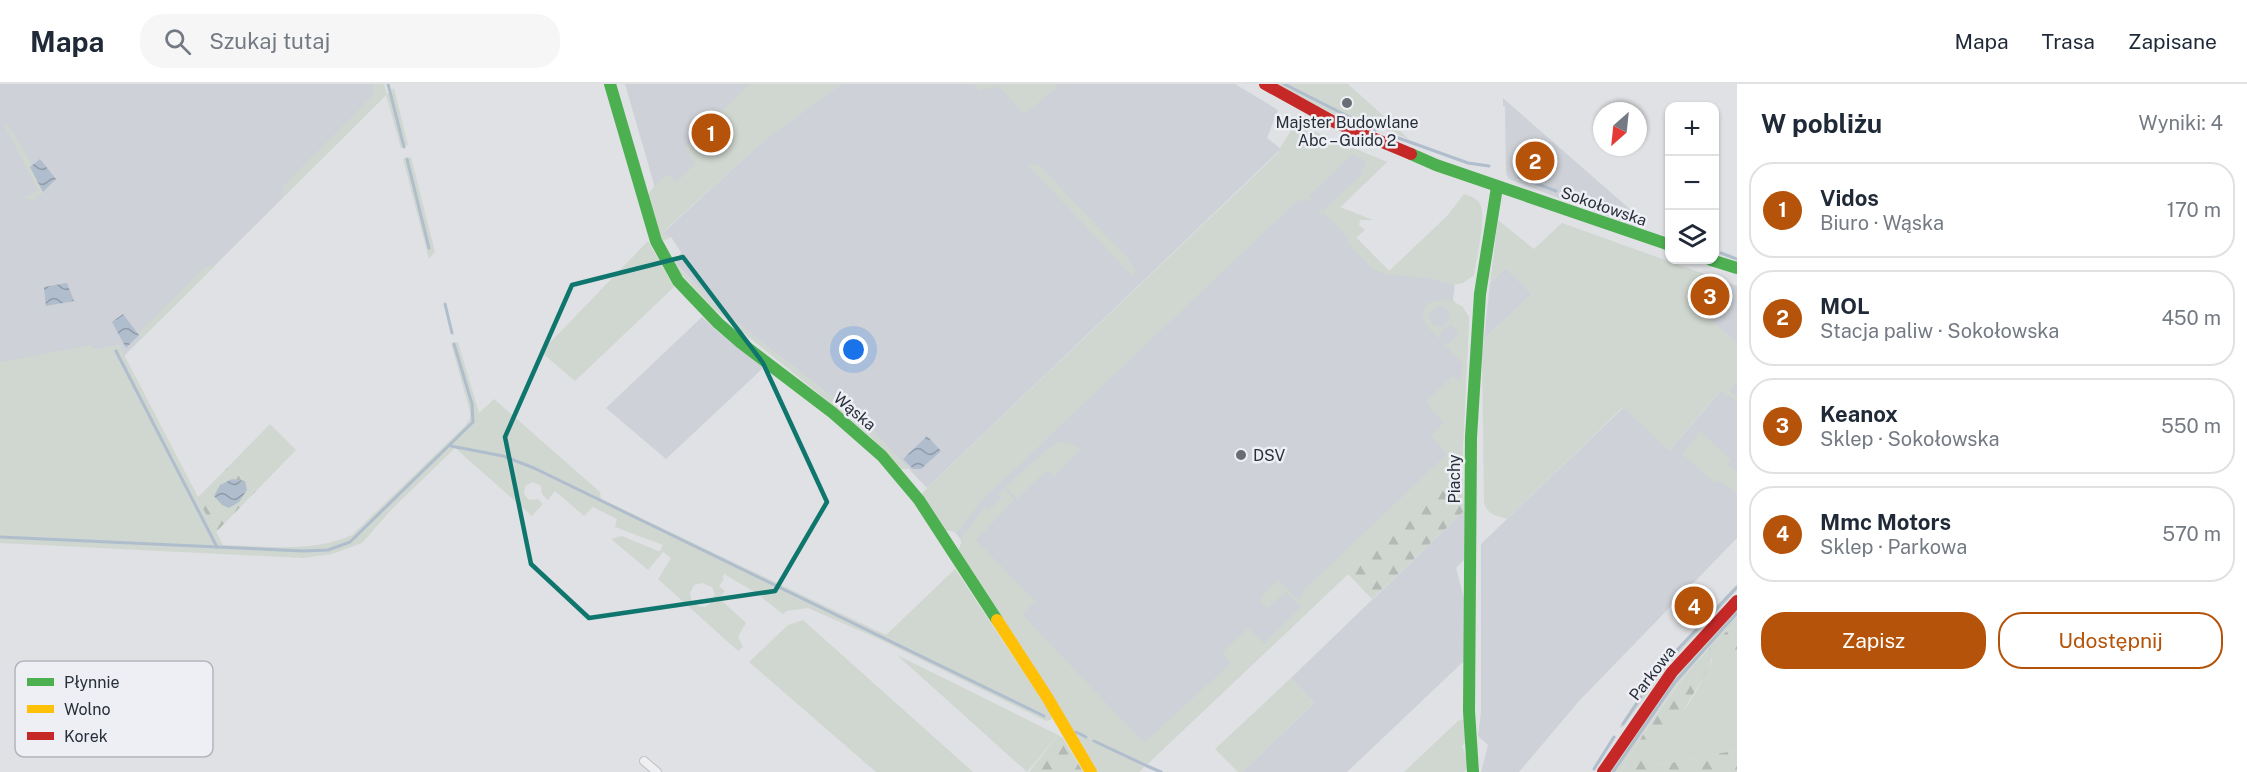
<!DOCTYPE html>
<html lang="pl">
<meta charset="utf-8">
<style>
body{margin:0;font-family:"Public Sans",sans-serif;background:#f6f6f7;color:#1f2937}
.controls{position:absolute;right:18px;top:18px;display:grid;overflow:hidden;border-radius:12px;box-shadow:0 2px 4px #0004}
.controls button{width:54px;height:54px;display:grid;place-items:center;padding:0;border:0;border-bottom:2px solid #e0e1e3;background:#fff;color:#1f2937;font:30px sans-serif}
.compass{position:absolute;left:1593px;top:18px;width:54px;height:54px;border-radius:50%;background:#fff;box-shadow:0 2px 4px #0004;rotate:207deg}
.you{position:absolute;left:854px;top:266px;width:21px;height:21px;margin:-15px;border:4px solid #fff;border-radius:50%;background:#1a73e8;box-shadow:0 0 0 9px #1a73e833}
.badge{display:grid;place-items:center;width:39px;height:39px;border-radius:50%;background:#b45309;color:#fff;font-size:20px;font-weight:700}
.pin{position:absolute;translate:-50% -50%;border:3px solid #fff;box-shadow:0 2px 6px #0006}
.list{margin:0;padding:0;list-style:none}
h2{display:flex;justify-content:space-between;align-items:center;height:78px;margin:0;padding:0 24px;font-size:26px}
h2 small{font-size:20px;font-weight:400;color:#747a83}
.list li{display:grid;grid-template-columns:39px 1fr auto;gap:18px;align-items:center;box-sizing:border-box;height:96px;margin:0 12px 12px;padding:0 12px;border:2px solid #e0e1e3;border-radius:24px}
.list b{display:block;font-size:22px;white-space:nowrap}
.list p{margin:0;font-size:20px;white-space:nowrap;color:#747a83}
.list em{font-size:20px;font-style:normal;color:#747a83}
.actions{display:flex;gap:12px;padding:18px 24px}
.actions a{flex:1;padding:14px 0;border:2px solid #b45309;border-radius:24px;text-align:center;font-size:21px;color:#b45309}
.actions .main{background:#b45309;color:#fff}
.icon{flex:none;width:33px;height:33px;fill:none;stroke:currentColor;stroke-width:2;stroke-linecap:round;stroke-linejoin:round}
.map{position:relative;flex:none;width:1737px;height:688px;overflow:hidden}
header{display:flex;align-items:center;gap:36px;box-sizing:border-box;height:84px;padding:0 30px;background:#fff;border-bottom:2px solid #e0e1e3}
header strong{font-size:28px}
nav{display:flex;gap:33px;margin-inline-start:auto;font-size:21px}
.search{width:420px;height:54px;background:#f6f6f7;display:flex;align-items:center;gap:15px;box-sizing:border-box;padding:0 21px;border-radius:24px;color:#747a83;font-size:22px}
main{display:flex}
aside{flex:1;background:#fff}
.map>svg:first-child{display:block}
</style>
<header>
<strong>Mapa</strong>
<div class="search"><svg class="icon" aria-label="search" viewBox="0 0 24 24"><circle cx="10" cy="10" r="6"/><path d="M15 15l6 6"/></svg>Szukaj tutaj</div>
<nav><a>Mapa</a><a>Trasa</a><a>Zapisane</a></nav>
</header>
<main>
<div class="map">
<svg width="1737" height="688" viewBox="0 0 1737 688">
<defs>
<pattern id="forest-firs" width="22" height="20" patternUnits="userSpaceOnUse" patternTransform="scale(1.5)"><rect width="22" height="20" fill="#d0d7d0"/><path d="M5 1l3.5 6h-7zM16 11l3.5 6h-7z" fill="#b3b9b4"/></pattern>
<pattern id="water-waves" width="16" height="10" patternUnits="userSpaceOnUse" patternTransform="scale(1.5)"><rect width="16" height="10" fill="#afbdcd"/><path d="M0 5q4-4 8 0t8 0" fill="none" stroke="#8e9aa8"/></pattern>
</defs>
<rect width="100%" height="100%" fill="#dfe1e4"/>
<g fill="#ced1d7">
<path d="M 0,0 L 380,0 L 383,14 L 124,272 L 119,261 L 0,283 Z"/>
<path d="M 625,0 L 785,0 L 660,121 Z"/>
<path d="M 841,0 L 1235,0 L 1278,26 L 1267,54 L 1281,65 L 927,404 L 865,339 L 722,227 L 676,180 L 681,168 L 671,153 L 669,154 L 664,148 L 763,57 Z"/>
<path d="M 1503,14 L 1640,134 L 1636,143 L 1509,95 L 1506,90 L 1505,23 L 1503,22 Z"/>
<path d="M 1348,62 L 1387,78 L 1333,130 L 1389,187 L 1455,197 L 1453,216 L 1469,235 L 1462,382 L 1139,688 L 958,468 L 962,457 L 954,447 L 943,446 Z"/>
<path d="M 1628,163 L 1737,202 L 1737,259 L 1670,201 Z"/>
<path d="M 1506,184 L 1532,210 L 1484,255 L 1490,199 Z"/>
<path d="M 702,233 L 718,248 L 763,284 L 666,375 L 606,324 Z"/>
<path d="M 1737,288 L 1737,454 L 1579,617 L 1519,688 L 1481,688 L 1488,661 L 1478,652 L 1481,628 L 1481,460 L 1624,323 L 1670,366 Z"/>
<path d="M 1464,427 L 1464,476 L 1456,484 L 1464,514 L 1464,577 L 1347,688 L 1242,688 L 1314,619 L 1291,594 Z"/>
</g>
<g fill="#d0d7d0" fill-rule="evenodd">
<path d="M 374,0 L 384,0 L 387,10 L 394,4 L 408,61 L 401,64 L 386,11 L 284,112 L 282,106 L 285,100 L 373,11 Z"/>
<path d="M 749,0 L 841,0 L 761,59 L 664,147 L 669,155 L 660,157 L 647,114 C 651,103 659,98 668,90 L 677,98 L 696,79 L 688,71 L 690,69 L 684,65 Z"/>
<path d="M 973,0 L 1054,0 L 1058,3 L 1024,30 L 998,2 L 979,7 Z"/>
<path d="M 1278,0 L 1348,0 L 1409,55 L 1383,45 L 1374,48 L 1364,45 L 1298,13 Z"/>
<path d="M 1297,37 L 1329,55 L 1387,78 L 1340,123 L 1373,136 L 1360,136 L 1359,141 L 1365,146 L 1356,154 L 1389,187 L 1447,132 L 1464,110 C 1470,112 1477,114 1480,120 C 1487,133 1476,175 1474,191 L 1463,199 L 1453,201 L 1429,194 L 1384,190 L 1373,185 L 1347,158 L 1350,155 L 1325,130 L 1322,131 L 1319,128 L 1320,124 L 1323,127 L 1363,89 L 1361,86 L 1367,79 L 1361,73 L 1359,75 L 1353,70 L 1309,112 L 1313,117 L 1302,116 L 1296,118 L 981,417 L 958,448 L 943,446 L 920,411 L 1279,68 L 1280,64 Z"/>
<path d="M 7,39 L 32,81 L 30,83 L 43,109 L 32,116 L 24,114 L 38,106 L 4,41 Z"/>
<path d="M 411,73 L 435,168 L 429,175 L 403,75 Z"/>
<path d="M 1029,80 L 1039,81 L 1127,173 L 1136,188 L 1132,192 L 1028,81 Z"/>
<path d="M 1498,136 L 1534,165 L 1562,139 L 1718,195 L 1702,207 L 1695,222 L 1737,259 L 1737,298 L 1730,307 L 1737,313 L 1737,317 L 1721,306 L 1669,367 L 1623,323 L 1507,435 C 1496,432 1488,431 1484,419 L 1482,270 L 1484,255 L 1532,210 L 1506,184 L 1490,199 Z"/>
<path d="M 648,157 L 674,203 L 575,297 L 541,268 Z"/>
<path d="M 681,168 L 676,181 L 722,227 L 865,339 L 909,385 L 901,385 L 870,352 L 844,330 L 714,225 L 674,182 Z"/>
<path d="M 210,182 L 214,183 L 142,254 L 138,249 L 204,184 Z"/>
<path d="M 1448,215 L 1462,222 L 1469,233 L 1462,382 L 1139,688 L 1096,688 L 958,468 L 962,458 L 960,456 L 982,426 L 985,422 L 989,426 L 1002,414 L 998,410 L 1004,404 L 1014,416 L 976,456 L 1035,517 L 1022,530 L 1144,659 L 1231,579 L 1222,569 L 1248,544 L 1264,560 L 1301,523 L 1286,508 L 1268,523 L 1263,522 L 1260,518 L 1262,511 L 1278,496 L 1298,516 L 1303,510 L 1302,508 L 1447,370 L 1431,352 L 1444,339 L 1429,323 L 1430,321 L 1426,317 L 1453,292 L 1459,297 L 1461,294 L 1463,280 L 1443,259 L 1448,261 L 1459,249 L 1451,240 L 1445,245 L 1443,243 C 1454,235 1451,221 1437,222 L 1429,230 L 1432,241 L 1442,243 L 1444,246 L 1439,251 L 1442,255 L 1441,256 C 1430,246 1415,233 1428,219 Z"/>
<path d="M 458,258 L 479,329 L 494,315 L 600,408 L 601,415 L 886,551 L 955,485 L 1053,633 L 1050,636 L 1046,637 L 881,556 L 808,524 L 786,527 L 783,530 L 756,509 L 724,490 L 722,494 L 724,495 L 719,502 L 725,507 L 719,514 L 746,539 L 738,553 L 743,563 L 738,567 L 658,495 L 671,474 L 663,468 L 648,486 L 611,455 L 622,452 L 658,467 L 660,467 L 663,461 L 615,443 L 617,435 L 593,423 L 584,432 L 555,407 L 548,416 L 542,410 L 541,402 L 533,398 L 525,402 L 524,410 L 529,416 L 538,415 L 543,420 L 532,432 L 455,364 L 392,425 L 362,459 L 332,470 L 303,474 L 0,459 L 0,278 L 92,261 L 93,266 L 119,261 L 223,461 C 266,462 312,469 352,451 L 465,342 L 470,334 L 470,328 L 451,259 ZM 702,499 L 712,503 L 715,510 L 711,519 L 705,523 L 698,522 L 691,516 L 690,509 L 694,501 Z"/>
<path d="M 270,340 L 296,366 L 256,407 L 230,381 Z"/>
<path d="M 1700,348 L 1731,375 L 1727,381 L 1737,387 L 1737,409 L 1718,396 L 1715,399 L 1682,370 Z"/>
<path d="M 1061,358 L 1078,362 L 1080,366 L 1054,393 L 1047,386 L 1017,415 L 1005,403 L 1049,364 Z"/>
<path d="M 1737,500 L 1737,506 L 1674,574 L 1622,644 L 1619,643 L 1650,596 L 1667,575 Z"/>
<path d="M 1737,524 L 1737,538 L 1715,558 L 1737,583 L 1737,666 L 1660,681 L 1652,679 L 1647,673 C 1646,661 1656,648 1664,641 C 1670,635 1678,633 1683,627 C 1694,614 1701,596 1710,582 L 1712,577 L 1709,564 C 1673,601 1646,644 1620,688 L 1609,688 L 1635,647 L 1681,585 Z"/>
<path d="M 803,536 L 973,688 L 876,688 L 749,578 L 788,541 Z"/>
<path d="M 897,571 L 1058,651 L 1027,688 Z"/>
<path d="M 1291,594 L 1314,619 L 1242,688 L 1238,688 L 1215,665 Z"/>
<path d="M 1465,635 L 1467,657 L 1462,662 L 1466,672 L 1467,685 L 1464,688 L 1404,688 L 1458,637 Z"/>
</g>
<g fill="url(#forest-firs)">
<path d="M 230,381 L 256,407 L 216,448 L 197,414 Z"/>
<path d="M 1462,382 L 1464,427 L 1372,515 L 1348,490 Z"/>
<path d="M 1737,538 L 1737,583 L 1715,558 Z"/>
<path d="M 1710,564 L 1712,571 L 1710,582 L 1680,632 L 1665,640 L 1656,650 L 1649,661 L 1647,673 L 1652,679 L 1660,681 L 1737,666 L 1737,688 L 1620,688 C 1647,644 1674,600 1710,564 Z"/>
<path d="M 1058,651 L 1063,654 L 1083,688 L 1029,688 Z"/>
</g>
<g fill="url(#water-waves)">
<path d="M 40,75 L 56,95 L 43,108 L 30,83 Z"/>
<path d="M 67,199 L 74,217 L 46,222 L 44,203 Z"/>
<path d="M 123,230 L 139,251 L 126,264 L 112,238 Z"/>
<path d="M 927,352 L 941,367 L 921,385 L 913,385 L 903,375 Z"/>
<path d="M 232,395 L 245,397 L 247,406 L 239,418 L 229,424 L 222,421 L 214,412 L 220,401 Z"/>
</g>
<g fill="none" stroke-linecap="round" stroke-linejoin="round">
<g stroke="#afbdcd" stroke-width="3">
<path d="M 388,0 L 404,63"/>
<path d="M 1284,0 L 1375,46"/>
<path d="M 1393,52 L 1468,79 L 1489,82"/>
<path d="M 407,75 L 429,164"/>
<path d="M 1519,93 L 1556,107"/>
<path d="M 1578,115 L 1616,132"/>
<path d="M 1721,169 L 1737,175"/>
<path d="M 445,220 L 452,249"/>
<path d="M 116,267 L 217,463"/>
<path d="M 451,362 L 503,372 L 534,384 L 1044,632"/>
<path d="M 0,453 L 303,467 L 328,466 L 350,458 L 473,338 L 472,320 L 454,260"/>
<path d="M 1649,602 L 1679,564 L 1737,503"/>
<path d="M 1623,640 L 1641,613"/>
<path d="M 1076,648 L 1086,653"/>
<path d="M 1094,657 L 1145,681"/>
<path d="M 1147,682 L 1161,688"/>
<path d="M 1594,685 L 1614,653"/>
<path d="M 1613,688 L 1675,598 L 1737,529"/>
</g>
<defs>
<path id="street" d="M 644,677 L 657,688"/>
</defs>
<use href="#street" stroke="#bdbfc2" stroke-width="10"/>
<use href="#street" stroke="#efeff1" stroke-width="8"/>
<g stroke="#4caf50" stroke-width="12">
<path d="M 610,0 L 656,157 L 678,197 L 718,239 L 741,259 L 833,329 L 882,372 L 919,416 L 997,536"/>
<path d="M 1411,70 L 1436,81 L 1670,161"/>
<path d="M 1711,176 L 1737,184"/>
<path d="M 1473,688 L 1469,627 L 1471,353 L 1480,210 L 1497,103"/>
</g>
<path stroke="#ffc107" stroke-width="12" d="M 997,536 L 1047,613 L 1091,688"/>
<g stroke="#c62828" stroke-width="12">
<path d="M 1265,0 L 1332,37 L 1411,70"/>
<path d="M 1603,688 L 1672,588 L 1737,517"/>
</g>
</g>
<path fill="none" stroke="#0f766e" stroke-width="4.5" stroke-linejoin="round" d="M 683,173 L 763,279 L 827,418 L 775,507 L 589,534 L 531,480 L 505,353 L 572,201 Z"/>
<g fill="#686d76" stroke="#edeff4" stroke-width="2">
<circle cx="1347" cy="19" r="6"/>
<circle cx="1241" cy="371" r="6"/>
</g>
<g text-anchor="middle" stroke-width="5" stroke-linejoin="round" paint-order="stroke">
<g font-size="16" fill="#282f3b" stroke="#edeff4">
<text x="1347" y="44">Majster Budowlane<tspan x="1347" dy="18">Abc – Guido 2</tspan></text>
<text x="1253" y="377" text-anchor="start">DSV</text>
</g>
<g font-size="16" fill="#282f3b" stroke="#edeff4">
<text transform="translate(1604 122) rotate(19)" y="6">Sokołowska</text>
<text transform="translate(855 327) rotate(40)" y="6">Wąska</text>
<text transform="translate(1454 395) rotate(-90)" y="6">Piachy</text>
<text transform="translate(1652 589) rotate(-52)" y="6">Parkowa</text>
</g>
</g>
<rect x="15" y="577" width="198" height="96" rx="9" fill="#edeff4" stroke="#b2b5bc" stroke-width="1.5"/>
<rect x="27" y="594" width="27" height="8" fill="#4caf50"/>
<rect x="27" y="621" width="27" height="8" fill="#ffc107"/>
<rect x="27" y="648" width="27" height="8" fill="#c62828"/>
<g font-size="16" fill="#282f3b">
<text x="64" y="604">Płynnie</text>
<text x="64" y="631">Wolno</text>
<text x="64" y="658">Korek</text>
</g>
</svg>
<div class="controls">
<button>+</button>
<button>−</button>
<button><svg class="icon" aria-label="layers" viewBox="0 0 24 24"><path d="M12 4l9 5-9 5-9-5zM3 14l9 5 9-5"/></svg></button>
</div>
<svg class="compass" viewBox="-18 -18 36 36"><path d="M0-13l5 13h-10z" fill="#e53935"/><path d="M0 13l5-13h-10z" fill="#747a83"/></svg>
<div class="you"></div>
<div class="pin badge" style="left:711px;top:49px">1</div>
<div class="pin badge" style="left:1535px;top:77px">2</div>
<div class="pin badge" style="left:1710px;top:212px">3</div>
<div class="pin badge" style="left:1694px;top:522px">4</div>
</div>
<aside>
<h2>W pobliżu<small>Wyniki: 4</small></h2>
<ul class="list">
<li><span class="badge">1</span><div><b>Vidos</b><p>Biuro · Wąska</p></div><em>170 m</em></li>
<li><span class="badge">2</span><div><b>MOL</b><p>Stacja paliw · Sokołowska</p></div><em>450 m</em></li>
<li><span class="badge">3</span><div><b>Keanox</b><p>Sklep · Sokołowska</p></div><em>550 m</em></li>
<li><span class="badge">4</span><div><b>Mmc Motors</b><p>Sklep · Parkowa</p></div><em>570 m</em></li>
</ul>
<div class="actions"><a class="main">Zapisz</a><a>Udostępnij</a></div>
</aside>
</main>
